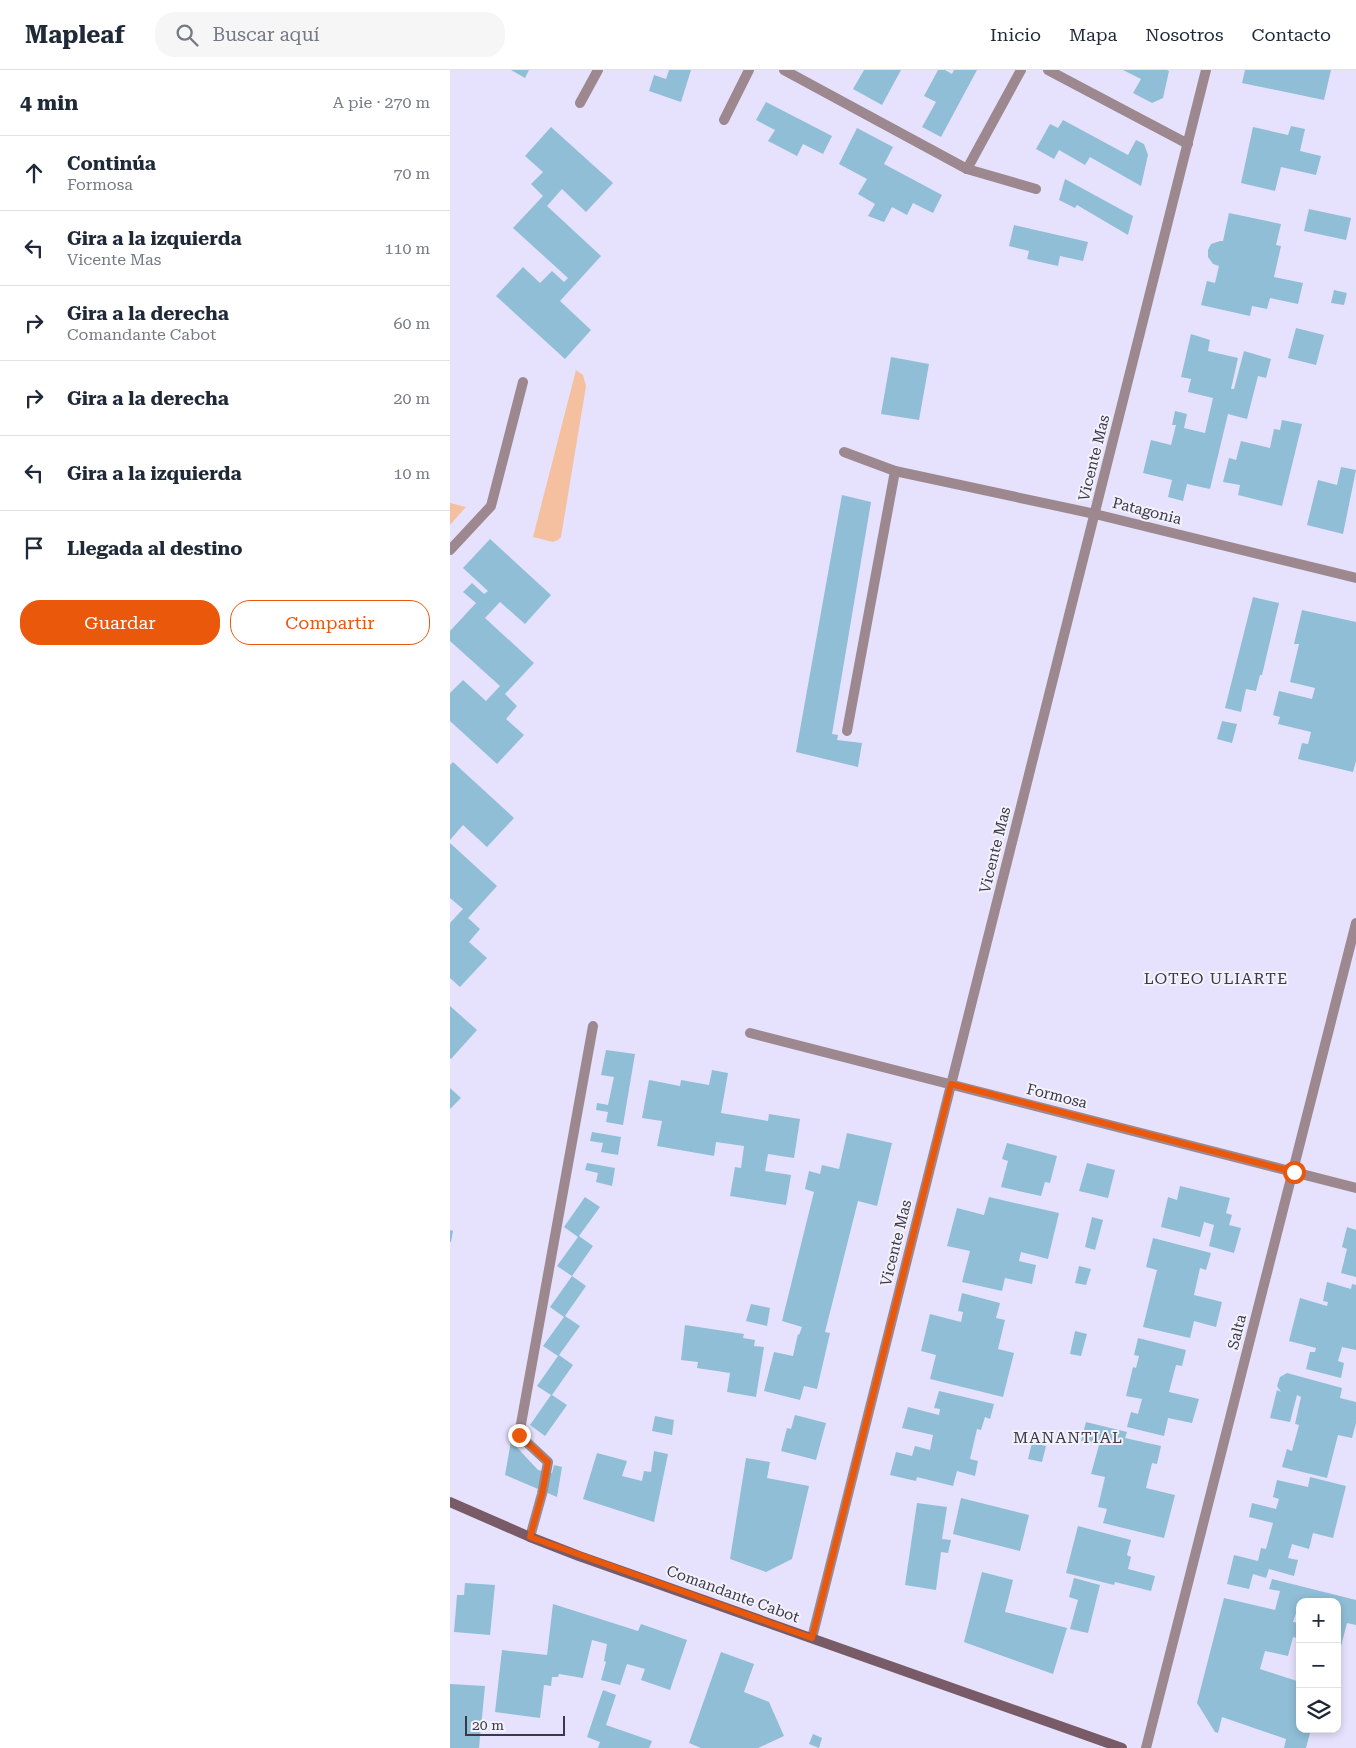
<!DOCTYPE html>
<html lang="es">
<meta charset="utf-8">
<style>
body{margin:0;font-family:"Roboto Serif",serif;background:#f6f6f7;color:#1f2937}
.controls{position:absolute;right:15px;bottom:15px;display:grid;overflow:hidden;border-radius:10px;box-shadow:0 2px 8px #0003}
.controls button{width:45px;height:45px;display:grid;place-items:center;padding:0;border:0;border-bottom:1px solid #e0e1e3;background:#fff;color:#1f2937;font:25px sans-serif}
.scale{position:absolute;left:15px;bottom:12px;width:100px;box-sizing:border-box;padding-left:5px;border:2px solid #3b3849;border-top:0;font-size:14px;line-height:18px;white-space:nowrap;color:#3b3849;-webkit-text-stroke:4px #f3f2fb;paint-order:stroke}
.stop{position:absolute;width:15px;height:15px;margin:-11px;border:4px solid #ea580c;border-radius:50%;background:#fff}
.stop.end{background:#ea580c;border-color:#fff;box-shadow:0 1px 5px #0008}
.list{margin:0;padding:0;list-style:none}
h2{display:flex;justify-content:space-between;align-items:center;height:65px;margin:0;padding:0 20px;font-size:21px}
h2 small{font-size:16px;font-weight:400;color:#747a83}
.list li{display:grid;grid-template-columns:32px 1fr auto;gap:15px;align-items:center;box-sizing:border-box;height:75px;padding:0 20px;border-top:1px solid #e0e1e3}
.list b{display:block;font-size:19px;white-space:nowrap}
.list p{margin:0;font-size:16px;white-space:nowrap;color:#747a83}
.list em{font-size:16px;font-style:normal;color:#747a83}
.actions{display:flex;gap:10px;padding:15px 20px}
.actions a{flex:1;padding:11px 0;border:1px solid #ea580c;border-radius:20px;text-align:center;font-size:18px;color:#ea580c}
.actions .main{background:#ea580c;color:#fff}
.icon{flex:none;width:28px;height:28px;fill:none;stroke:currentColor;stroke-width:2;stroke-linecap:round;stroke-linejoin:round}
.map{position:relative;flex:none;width:906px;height:1678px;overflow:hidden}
header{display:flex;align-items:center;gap:30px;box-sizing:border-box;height:70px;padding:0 25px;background:#fff;border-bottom:1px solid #e0e1e3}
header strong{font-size:24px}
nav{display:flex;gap:28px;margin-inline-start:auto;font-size:18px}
.search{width:350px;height:45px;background:#f6f6f7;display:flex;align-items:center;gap:12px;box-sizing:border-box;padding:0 18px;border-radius:20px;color:#747a83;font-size:19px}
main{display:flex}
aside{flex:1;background:#fff}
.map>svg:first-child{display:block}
</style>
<header>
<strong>Mapleaf</strong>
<div class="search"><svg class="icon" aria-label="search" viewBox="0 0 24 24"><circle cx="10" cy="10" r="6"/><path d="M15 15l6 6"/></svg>Buscar aquí</div>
<nav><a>Inicio</a><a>Mapa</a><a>Nosotros</a><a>Contacto</a></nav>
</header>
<main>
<aside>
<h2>4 min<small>A pie · 270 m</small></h2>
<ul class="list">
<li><svg class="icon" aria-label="ahead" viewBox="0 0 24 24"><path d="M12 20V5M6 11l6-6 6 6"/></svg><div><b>Continúa</b><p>Formosa</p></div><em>70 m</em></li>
<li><svg class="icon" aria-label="left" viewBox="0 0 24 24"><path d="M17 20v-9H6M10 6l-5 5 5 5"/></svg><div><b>Gira a la izquierda</b><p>Vicente Mas</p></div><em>110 m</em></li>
<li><svg class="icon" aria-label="right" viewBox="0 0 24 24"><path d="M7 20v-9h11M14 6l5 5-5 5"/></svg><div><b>Gira a la derecha</b><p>Comandante Cabot</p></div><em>60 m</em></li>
<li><svg class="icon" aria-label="right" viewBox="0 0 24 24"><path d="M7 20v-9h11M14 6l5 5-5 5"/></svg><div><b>Gira a la derecha</b></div><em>20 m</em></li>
<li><svg class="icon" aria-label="left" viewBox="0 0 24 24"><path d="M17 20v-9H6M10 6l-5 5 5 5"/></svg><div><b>Gira a la izquierda</b></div><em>10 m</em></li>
<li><svg class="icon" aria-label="arrive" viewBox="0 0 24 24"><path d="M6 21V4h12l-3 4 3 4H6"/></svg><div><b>Llegada al destino</b></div></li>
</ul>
<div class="actions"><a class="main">Guardar</a><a>Compartir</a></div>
</aside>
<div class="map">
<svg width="906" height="1678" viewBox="0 0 906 1678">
<rect width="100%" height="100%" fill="#e6e2fd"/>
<g fill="#f4c0a0">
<path d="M 126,300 L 133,305 L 136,316 L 111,467 L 108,470 L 103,472 L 83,467 Z"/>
<path d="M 0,433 L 16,437 L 0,455 Z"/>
</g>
<g fill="#90bed7">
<path d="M 61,0 L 79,0 L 75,8 Z"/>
<path d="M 219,0 L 241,0 L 231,32 L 199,21 L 204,5 L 216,9 Z"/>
<path d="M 414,0 L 451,0 L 432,35 L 403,19 Z"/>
<path d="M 488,0 L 495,0 L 502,4 L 504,0 L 527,0 L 491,67 L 472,57 L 486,32 L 474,26 Z"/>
<path d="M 673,0 L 717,0 L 719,1 L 713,28 L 702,33 L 683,23 L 691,9 Z"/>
<path d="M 795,0 L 881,0 L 874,30 L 792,13 Z"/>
<path d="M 316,32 L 382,66 L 373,84 L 353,74 L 347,86 L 318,71 L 325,60 L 306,50 Z"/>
<path d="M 613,50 L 678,85 L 686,70 L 694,74 L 698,85 L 691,116 L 640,87 L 635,95 L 609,80 L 604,89 L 586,79 L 600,54 L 608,58 Z"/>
<path d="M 841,56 L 855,59 L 850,81 L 871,86 L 866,105 L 831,97 L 825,121 L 791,113 L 803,57 L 838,65 Z"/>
<path d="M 101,57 L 163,113 L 136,142 L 112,119 L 97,136 L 151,186 L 110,231 L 141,260 L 115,289 L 46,226 L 73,197 L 90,213 L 102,201 L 114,212 L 118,208 L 63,158 L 93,126 L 81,114 L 93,102 L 75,86 Z"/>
<path d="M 407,58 L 443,77 L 434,94 L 492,125 L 483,143 L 463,133 L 457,145 L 442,137 L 434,152 L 418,146 L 425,134 L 408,124 L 417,109 L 389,94 Z"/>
<path d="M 615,109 L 683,146 L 678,165 L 627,135 L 625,138 L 609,130 Z"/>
<path d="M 859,139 L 901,148 L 896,170 L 854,161 Z"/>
<path d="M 779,143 L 831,154 L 826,175 L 831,176 L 824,207 L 853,213 L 848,234 L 820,228 L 817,239 L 802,236 L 800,246 L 751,235 L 757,211 L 765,213 L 769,196 L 763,194 L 758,187 L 758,180 L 761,174 L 770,171 L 773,171 Z"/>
<path d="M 564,155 L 638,172 L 633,191 L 610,186 L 608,196 L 577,189 L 579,181 L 559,176 Z"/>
<path d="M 884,220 L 897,223 L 894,235 L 881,233 Z"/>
<path d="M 846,258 L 874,265 L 866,295 L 838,288 Z"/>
<path d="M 741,264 L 760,270 L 758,281 L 788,288 L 781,319 L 784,319 L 794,281 L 821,289 L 816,308 L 808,306 L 797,349 L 778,344 L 760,419 L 737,414 L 733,431 L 718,427 L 722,410 L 693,403 L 701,370 L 721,375 L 726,355 L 722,355 L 725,341 L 737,344 L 734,358 L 755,363 L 763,328 L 738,322 L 741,309 L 731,307 Z"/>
<path d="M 441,287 L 479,294 L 469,350 L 431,344 Z"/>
<path d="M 832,350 L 852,354 L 832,436 L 788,425 L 790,415 L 773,412 L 779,388 L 786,390 L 791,371 L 820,378 L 824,359 L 830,360 Z"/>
<path d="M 891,397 L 906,400 L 893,464 L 857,455 L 868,410 L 887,415 Z"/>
<path d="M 392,425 L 421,432 L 382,664 L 388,665 L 387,670 L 412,673 L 408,697 L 346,682 Z"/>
<path d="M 40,469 L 101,525 L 75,554 L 50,532 L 35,548 L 84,593 L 55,624 L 67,636 L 56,649 L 74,665 L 47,694 L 0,651 L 0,623 L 13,610 L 36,631 L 50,616 L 0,571 L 0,561 L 26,533 L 13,522 L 22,513 L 34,524 L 38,521 L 13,498 Z"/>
<path d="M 803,527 L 829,533 L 812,605 L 810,605 L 806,621 L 796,619 L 791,642 L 775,638 Z"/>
<path d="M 852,540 L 906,552 L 906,691 L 903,702 L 848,689 L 852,673 L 858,674 L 861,662 L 828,654 L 830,647 L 823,645 L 829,621 L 862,629 L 865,618 L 840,612 L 849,574 L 844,574 Z"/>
<path d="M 772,651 L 787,654 L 782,673 L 767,669 Z"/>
<path d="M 3,692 L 64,748 L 37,777 L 13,755 L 0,770 L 0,695 Z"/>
<path d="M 0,773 L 47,816 L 18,848 L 30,859 L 19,872 L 37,888 L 10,917 L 0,908 L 0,853 L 13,839 L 0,828 Z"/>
<path d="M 0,936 L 27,960 L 1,989 L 0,988 Z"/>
<path d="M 156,980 L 185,984 L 173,1055 L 156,1052 L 158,1042 L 146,1040 L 147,1033 L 158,1035 L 164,1007 L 151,1005 Z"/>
<path d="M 262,1000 L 278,1003 L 271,1043 L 318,1051 L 319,1044 L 350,1049 L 344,1088 L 318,1084 L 315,1101 L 341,1105 L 336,1135 L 280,1126 L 285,1097 L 291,1098 L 294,1076 L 266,1072 L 264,1086 L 207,1076 L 212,1051 L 192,1048 L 199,1010 L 230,1016 L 231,1010 L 259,1015 Z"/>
<path d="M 0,1018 L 11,1028 L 0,1039 Z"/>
<path d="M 142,1062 L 171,1067 L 168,1085 L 151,1082 L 153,1073 L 140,1071 Z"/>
<path d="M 397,1063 L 442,1073 L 427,1136 L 408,1131 L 375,1262 L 380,1263 L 367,1319 L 354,1316 L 350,1330 L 314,1321 L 324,1282 L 343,1286 L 348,1264 L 349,1265 L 352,1257 L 332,1251 L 364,1122 L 355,1119 L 359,1101 L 370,1104 L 372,1095 L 389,1099 Z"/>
<path d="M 557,1073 L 607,1086 L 600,1113 L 595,1112 L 591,1126 L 551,1117 L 558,1091 L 552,1089 Z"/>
<path d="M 137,1093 L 165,1098 L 162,1116 L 146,1112 L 148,1103 L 135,1100 Z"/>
<path d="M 637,1093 L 665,1100 L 658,1128 L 629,1121 Z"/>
<path d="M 730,1116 L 780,1128 L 776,1143 L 782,1145 L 779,1155 L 791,1158 L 784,1183 L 759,1176 L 764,1155 L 754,1152 L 750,1167 L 711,1157 L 718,1127 L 727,1130 Z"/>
<path d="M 135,1127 L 150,1137 L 129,1166 L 143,1176 L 122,1206 L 136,1216 L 115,1246 L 130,1256 L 109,1285 L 123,1295 L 102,1325 L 117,1335 L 95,1366 L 80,1355 L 101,1325 L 87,1316 L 108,1286 L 93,1276 L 114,1247 L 100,1237 L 122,1206 L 107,1196 L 128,1167 L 114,1157 Z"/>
<path d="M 539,1127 L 609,1143 L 598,1189 L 571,1182 L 569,1191 L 586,1195 L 582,1214 L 555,1208 L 552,1221 L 512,1212 L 520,1181 L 497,1176 L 507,1138 L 534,1145 Z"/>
<path d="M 642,1147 L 653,1150 L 645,1180 L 635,1177 Z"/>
<path d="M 897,1157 L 906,1160 L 906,1207 L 891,1203 L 897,1179 L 892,1177 Z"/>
<path d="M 0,1160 L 3,1161 L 1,1172 L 0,1172 Z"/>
<path d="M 703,1168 L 761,1183 L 756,1200 L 750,1198 L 744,1225 L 772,1232 L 766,1257 L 744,1251 L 740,1268 L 693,1257 L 707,1200 L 696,1197 Z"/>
<path d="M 629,1196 L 641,1199 L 636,1215 L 625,1213 Z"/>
<path d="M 877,1212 L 901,1219 L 902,1214 L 906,1215 L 906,1280 L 892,1277 L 888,1291 L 894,1293 L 891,1308 L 856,1299 L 860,1282 L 865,1282 L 866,1278 L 839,1271 L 850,1228 L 877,1236 L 878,1232 L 873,1231 Z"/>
<path d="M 512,1223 L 550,1233 L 546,1248 L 555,1250 L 548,1279 L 564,1283 L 553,1327 L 480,1309 L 486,1285 L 471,1281 L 480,1244 L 511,1252 L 513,1242 L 508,1241 Z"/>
<path d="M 301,1234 L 320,1238 L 317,1256 L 296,1251 Z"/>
<path d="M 235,1255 L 294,1264 L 293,1268 L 305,1270 L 304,1276 L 314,1277 L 306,1327 L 277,1322 L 280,1303 L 247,1298 L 248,1292 L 231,1290 Z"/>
<path d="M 625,1261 L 637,1264 L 631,1286 L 620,1284 Z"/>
<path d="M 688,1268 L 736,1280 L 732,1296 L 726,1295 L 719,1322 L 749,1329 L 742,1353 L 718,1348 L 714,1366 L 677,1357 L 681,1342 L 688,1344 L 692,1329 L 676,1326 L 683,1297 L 686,1298 L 689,1286 L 684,1285 Z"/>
<path d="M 837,1303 L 892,1318 L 890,1328 L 906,1332 L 906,1353 L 902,1368 L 888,1365 L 877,1408 L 832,1397 L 837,1379 L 842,1381 L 849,1355 L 845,1354 L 851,1327 L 847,1325 L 840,1352 L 820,1348 L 827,1320 L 831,1322 L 827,1316 L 830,1307 Z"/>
<path d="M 489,1321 L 544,1334 L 540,1349 L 535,1347 L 531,1360 L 527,1359 L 520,1389 L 528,1391 L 525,1406 L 507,1401 L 503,1416 L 467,1407 L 466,1411 L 440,1405 L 446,1382 L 462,1386 L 465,1376 L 480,1380 L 483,1365 L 452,1358 L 458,1337 L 489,1345 L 490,1339 L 484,1338 Z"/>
<path d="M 345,1345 L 376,1353 L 366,1390 L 331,1381 L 337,1358 L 341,1359 Z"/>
<path d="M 205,1346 L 224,1350 L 222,1365 L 202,1361 Z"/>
<path d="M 636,1352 L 677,1362 L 675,1368 L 711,1376 L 707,1394 L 702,1393 L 696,1418 L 725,1425 L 714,1468 L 653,1453 L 657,1439 L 648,1437 L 655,1407 L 641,1404 L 649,1375 L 631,1371 Z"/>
<path d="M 61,1371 L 88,1400 L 102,1403 L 104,1395 L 112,1397 L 107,1427 L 55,1405 Z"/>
<path d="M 582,1373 L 596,1376 L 592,1392 L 578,1389 Z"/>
<path d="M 204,1381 L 218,1384 L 204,1452 L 133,1429 L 147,1383 L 177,1391 L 172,1406 L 192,1411 L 194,1401 L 201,1402 Z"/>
<path d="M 296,1388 L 320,1392 L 317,1408 L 359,1416 L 342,1489 L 316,1502 L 280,1489 Z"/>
<path d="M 860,1407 L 896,1416 L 883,1468 L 863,1463 L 859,1479 L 842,1474 L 838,1488 L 848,1490 L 844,1506 L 819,1499 L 816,1508 L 803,1504 L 799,1519 L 777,1514 L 784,1485 L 808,1491 L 811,1478 L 816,1479 L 823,1453 L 799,1447 L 802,1433 L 826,1439 L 829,1429 L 823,1427 L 827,1410 L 858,1417 Z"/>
<path d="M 511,1428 L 579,1445 L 570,1481 L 503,1464 Z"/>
<path d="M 467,1433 L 497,1437 L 492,1469 L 501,1470 L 498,1483 L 491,1482 L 486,1520 L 455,1515 Z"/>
<path d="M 628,1456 L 681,1470 L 677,1485 L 681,1487 L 678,1499 L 705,1506 L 701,1521 L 665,1512 L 664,1515 L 616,1503 Z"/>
<path d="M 532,1502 L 563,1510 L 555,1542 L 617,1558 L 603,1604 L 514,1572 Z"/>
<path d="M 624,1508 L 650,1515 L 638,1563 L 620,1559 L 628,1530 L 619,1527 Z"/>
<path d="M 822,1509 L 906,1530 L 906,1555 L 897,1553 L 890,1580 L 887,1580 L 887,1532 L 850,1532 L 850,1541 L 847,1540 L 843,1552 L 850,1553 L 850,1569 L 843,1567 L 838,1586 L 815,1581 L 810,1599 L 850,1612 L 850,1659 L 861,1659 L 856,1678 L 834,1678 L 836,1669 L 772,1647 L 768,1663 L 765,1662 L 747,1633 L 774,1528 L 825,1540 L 830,1521 L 819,1519 Z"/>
<path d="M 15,1513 L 45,1515 L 40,1565 L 4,1562 L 7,1525 L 14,1525 Z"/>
<path d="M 103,1534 L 188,1561 L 191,1554 L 237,1570 L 220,1620 L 191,1610 L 195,1599 L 177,1594 L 170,1615 L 151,1610 L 156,1592 L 154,1591 L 157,1574 L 142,1570 L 133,1608 L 109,1604 L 108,1607 L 102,1607 L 101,1616 L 94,1615 L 90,1648 L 45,1642 L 52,1580 L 97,1585 Z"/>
<path d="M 271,1582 L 304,1594 L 294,1622 L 319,1632 L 334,1666 L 308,1678 L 251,1678 L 239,1673 Z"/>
<path d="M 0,1614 L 35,1616 L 29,1678 L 0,1678 Z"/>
<path d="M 153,1620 L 166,1625 L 156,1655 L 202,1671 L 199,1678 L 148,1678 L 150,1672 L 137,1667 Z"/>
<path d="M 363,1664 L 372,1668 L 369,1678 L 359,1674 Z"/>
</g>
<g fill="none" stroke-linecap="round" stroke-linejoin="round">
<g stroke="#9d8890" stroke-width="10">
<path d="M 334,0 L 517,99 L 586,119"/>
<path d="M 598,0 L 738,74"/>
<path d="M 130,33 L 148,0"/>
<path d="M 274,50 L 299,0"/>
<path d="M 517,99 L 571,0"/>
<path d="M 394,382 L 445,401 L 645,444 L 906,508"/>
<path d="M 0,480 L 41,436 L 73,312"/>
<path d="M 397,661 L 445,401"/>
<path d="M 300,963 L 906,1118"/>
<path d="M 80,1467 L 92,1424 L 98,1392 L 69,1365 L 143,956"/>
<path d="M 362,1568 L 756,0"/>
<path d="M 696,1678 L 906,853"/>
</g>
<path stroke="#785b67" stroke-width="10" d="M 0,1432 L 80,1467 L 129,1486 L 672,1678"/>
</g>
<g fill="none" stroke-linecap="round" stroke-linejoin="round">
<path stroke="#ea580c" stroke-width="6" d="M 69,1365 L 98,1392 L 92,1424 L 80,1467 L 362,1568 L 501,1014 L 844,1102"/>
</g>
<g text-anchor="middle" stroke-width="4" stroke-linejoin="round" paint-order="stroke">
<g font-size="15" fill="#3b3849" stroke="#f3f2fb">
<text transform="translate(644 388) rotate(-76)" y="5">Vicente Mas</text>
<text transform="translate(697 441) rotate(14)" y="5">Patagonia</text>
<text transform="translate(545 780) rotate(-76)" y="5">Vicente Mas</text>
<text transform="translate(607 1026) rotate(14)" y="5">Formosa</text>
<text transform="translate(446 1173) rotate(-76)" y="5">Vicente Mas</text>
<text transform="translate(787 1262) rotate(-76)" y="5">Salta</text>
<text transform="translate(283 1524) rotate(20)" y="5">Comandante Cabot</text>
</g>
<g font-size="16" letter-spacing="1" fill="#3b3849" stroke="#f3f2fb">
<text x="766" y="914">LOTEO ULIARTE</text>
<text x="618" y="1373">MANANTIAL</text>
</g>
</g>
</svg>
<div class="controls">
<button>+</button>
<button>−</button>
<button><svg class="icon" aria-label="layers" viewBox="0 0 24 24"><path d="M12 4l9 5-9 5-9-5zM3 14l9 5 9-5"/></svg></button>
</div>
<div class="scale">20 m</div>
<div class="stop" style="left:844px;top:1102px"></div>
<div class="stop end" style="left:69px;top:1365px"></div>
</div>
</main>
